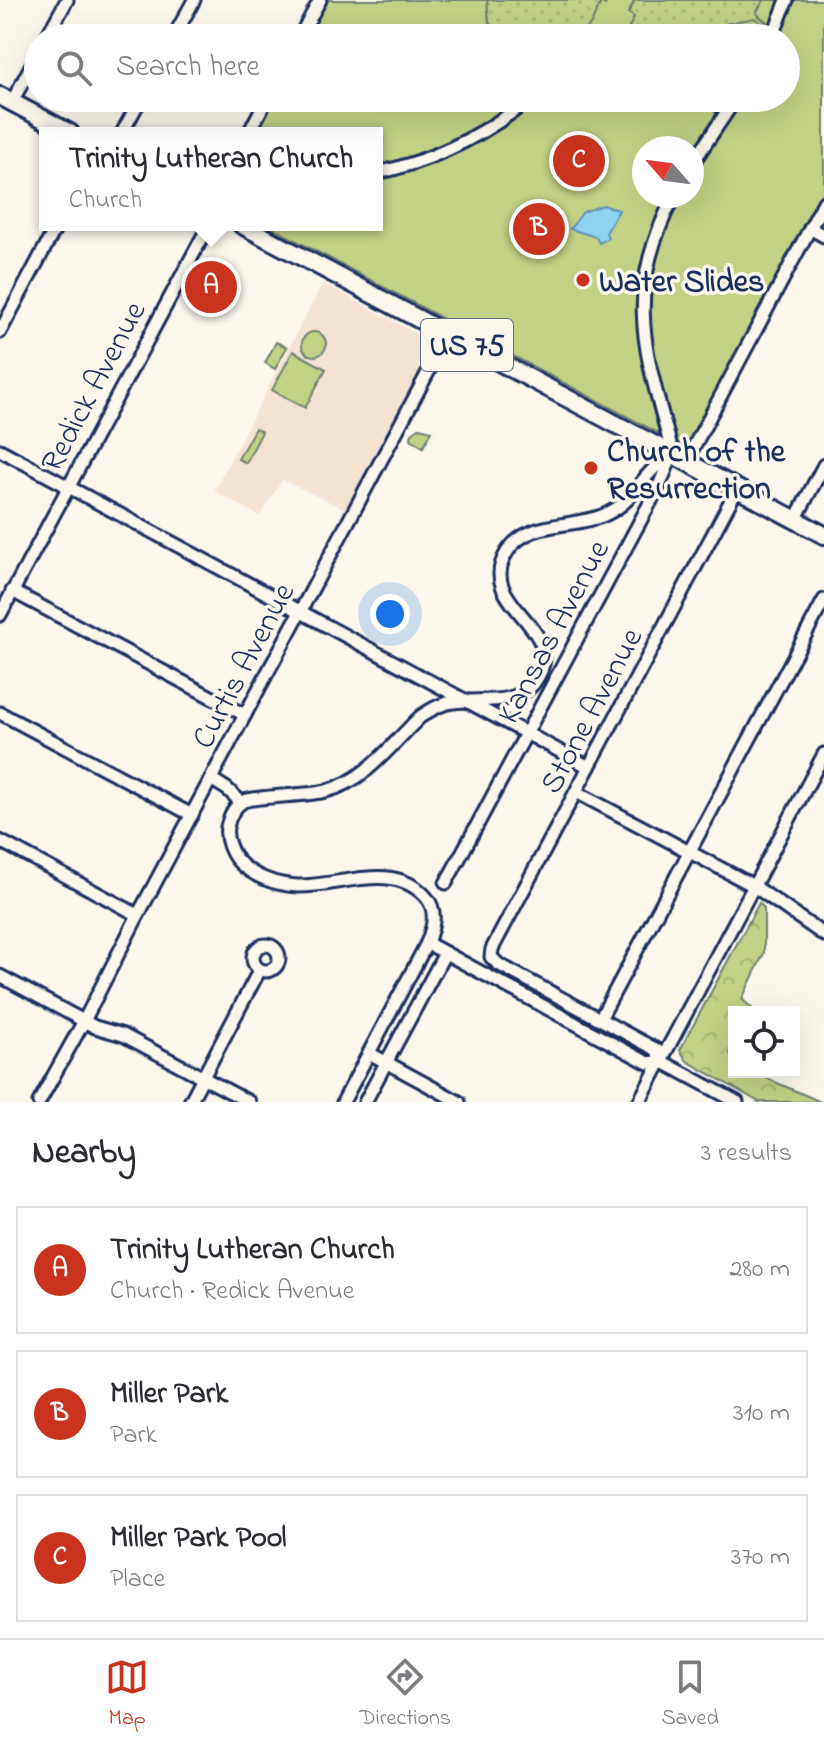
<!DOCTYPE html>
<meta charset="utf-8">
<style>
body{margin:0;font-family:"Indie Flower",sans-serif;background:#f2f2f3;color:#2b2b33}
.controls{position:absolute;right:24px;bottom:24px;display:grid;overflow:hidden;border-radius:0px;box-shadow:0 8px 32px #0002}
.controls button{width:72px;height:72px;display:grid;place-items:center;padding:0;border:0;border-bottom:2px solid #e1e1e2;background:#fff;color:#2b2b33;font:40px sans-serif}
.compass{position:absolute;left:632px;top:136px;width:72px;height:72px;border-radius:50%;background:#fff;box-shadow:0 8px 32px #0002;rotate:298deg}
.you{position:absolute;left:390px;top:614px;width:28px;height:28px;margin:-20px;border:6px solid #fff;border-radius:50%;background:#1a73e8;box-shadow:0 0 0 12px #1a73e833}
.badge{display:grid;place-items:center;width:52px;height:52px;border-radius:50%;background:#c8321e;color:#fff;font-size:26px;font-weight:700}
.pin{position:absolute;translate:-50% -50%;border:4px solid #fff;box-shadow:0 2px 8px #0006}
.popup{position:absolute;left:39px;top:127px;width:344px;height:104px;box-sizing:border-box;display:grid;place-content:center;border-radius:0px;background:#fff;filter:drop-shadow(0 2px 6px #0005);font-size:26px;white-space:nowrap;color:#7c7c81}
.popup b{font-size:30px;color:#2b2b33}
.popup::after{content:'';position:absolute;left:50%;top:100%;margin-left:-16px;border:16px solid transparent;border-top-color:#fff}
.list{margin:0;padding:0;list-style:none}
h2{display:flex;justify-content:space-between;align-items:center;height:104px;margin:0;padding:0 32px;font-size:34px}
h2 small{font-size:26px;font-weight:400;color:#7c7c81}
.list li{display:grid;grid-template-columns:52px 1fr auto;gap:24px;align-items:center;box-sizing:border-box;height:128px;margin:0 16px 16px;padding:0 16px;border:2px solid #e1e1e2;border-radius:0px}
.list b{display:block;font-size:30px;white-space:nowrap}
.list p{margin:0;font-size:26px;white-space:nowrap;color:#7c7c81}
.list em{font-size:26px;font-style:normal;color:#7c7c81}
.icon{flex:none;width:44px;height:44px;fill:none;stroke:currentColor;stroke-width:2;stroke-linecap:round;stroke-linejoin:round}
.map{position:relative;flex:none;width:824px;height:1102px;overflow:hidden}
.search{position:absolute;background:#fff;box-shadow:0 8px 32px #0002;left:24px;right:24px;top:24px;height:88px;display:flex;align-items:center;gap:20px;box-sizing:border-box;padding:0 28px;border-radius:44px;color:#7c7c81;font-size:30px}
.sheet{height:536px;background:#fff}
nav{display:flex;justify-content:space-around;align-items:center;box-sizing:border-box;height:112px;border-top:2px solid #e1e1e2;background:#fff;font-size:22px;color:#7c7c81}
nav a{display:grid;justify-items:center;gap:4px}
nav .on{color:#c8321e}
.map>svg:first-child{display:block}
</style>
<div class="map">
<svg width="824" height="1102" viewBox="0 0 824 1102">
<defs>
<pattern id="grass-dots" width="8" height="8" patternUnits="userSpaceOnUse" patternTransform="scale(2)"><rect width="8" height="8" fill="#c2d185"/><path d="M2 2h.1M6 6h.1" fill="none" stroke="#a6b475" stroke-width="1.8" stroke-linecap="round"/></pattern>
<pattern id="forest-crowns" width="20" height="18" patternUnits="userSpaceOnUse" patternTransform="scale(2)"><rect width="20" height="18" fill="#c2d185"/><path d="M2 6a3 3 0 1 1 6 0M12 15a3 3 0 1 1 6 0" fill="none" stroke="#a6b475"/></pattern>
</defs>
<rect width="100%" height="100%" fill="#fbf7ec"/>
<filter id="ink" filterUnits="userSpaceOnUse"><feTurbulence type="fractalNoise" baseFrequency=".0125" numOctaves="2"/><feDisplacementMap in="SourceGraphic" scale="16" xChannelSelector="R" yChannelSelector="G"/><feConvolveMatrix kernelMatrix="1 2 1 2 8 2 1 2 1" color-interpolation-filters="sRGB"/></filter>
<g filter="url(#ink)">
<path fill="#f4e3d2" d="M 323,283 L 426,339 L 432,352 L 347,510 L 282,480 L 260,516 L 214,491 Z"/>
<g fill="url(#grass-dots)" stroke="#6e8072" stroke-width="2">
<path d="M 487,0 L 608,0 L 605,5 L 601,3 L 591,24 L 577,38 L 503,38 L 489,23 Z"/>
<path d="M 635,0 L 764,0 L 756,13 L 768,24 L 759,38 L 624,38 L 634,17 L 628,14 Z"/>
</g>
<g fill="url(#forest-crowns)" stroke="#6e8072" stroke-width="2">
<path d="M 754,18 L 765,25 L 770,38 L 721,38 L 724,24 Z"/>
<path d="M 759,903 L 764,908 L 764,953 L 742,999 L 756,1012 L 734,1012 L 734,1046 L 730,1053 L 734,1060 L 734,1072 L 752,1072 L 821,1102 L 759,1102 L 687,1061 L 680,1050 Z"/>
</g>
<g fill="#c2d185" stroke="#6e8072" stroke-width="2" fill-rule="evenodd">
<path d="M 325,0 L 487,0 L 489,23 L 503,38 L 305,38 Z"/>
<path d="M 608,0 L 635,0 L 628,13 L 634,17 L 624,38 L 577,38 L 591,24 L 601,2 L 605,5 Z"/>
<path d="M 764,0 L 824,0 L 824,191 L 688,445 L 677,443 L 267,225 L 377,225 L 377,133 L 254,133 L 273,98 L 786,98 L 786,38 L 759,38 L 768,23 L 756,13 ZM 644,148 L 692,148 L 692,196 L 644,196 Z"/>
<circle cx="314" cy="344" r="12"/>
<path d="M 276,342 L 287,347 L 275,369 L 265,363 Z"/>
<path d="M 293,351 L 326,369 L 305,408 L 272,390 Z"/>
<path d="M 255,428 L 262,432 L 246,463 L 238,459 Z"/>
<path d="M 419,428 L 432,431 L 423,447 L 411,439 L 412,433 Z"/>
</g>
<path fill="#8fd1f0" stroke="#6190b6" stroke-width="2" d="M 603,205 L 619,210 L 606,233 L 608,238 L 599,243 L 596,237 L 570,229 L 583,212 Z"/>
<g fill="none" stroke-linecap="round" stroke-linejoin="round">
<defs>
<g id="minor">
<path d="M 46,38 L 67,0"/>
<path d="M 173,38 L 194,0"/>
<path d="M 299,38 L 320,0"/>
<path d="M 772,38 L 787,0"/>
<path d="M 710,98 L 727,111"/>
<path d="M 12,102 L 38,53"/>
<path d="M 122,133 L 141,98"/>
<path d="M 249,133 L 267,98"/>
<path d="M 692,164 L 736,98"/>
<path d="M 377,173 C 433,161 486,134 531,98"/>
<path d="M 810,228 L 824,236"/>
<path d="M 0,332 L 57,225"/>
<path d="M 0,450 L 589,767"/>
<path d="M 673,455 C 646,352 622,298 674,196"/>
<path d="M 737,489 L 492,949 L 491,957 L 498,964 L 657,1050 L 661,1061 L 737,1102"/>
<path d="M 795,520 L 824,465"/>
<path d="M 12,591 L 245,715"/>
<path d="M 0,615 L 209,225"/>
<path d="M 0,713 L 192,815"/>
<path d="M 211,779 L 227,789 L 241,802"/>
<path d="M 576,792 L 754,886 L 824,935"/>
<path d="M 0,841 L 138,915"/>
<path d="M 446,883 L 659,486 L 672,455"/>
<path d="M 427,943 L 648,1063 L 661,1061"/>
<circle cx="266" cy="958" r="13"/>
<path d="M 0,976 L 95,1027 L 123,1035 L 249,1102"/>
<path d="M 600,1019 L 824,600"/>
<path d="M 369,1053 L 459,1102"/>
<path d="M 39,1102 L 84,1021 L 138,915 L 448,335"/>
<path d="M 190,1102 L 259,971"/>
<path d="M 343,1102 L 427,943 C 433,927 438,911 426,897 C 393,860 340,887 298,886 C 276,885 253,877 238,861 C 231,853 225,838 227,827 C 229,818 234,807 242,802 C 251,796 308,796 326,791 C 366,781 392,744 420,717 C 430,710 441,703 453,702 C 480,698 515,707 534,683 C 575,628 473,606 507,552 C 527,520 571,528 602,516 C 634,503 637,481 660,463 C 671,455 682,454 693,448 L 824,202"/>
<path d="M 365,1102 L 445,953"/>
<path d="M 639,1102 L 824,754"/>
</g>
<g id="highway">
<path d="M 0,96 L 70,133"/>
<path d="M 242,225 L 824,535"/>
</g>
</defs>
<use href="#minor" stroke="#1b2f5e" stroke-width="17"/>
<use href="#highway" stroke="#1b2f5e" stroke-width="22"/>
<use href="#minor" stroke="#fbf7ec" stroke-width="11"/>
<use href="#highway" stroke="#fbf7ec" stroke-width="16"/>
</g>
</g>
<g fill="#c8321e" stroke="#fbf7ec" stroke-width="3">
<circle cx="583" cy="280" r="8"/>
<circle cx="591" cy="468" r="8"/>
</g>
<g text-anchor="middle" stroke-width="7" stroke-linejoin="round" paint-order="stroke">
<rect fill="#fbf7ec" stroke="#5e6b89" stroke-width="2" x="421" y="319" width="92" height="52" rx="6"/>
<g font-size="30" font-weight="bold" fill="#1b2f5e">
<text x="467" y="355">US 75</text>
</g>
<g font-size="32" font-weight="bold" fill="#1b2f5e" stroke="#fbf7ec" text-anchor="start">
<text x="599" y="291">Water Slides</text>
<text x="607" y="461">Church of the<tspan x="607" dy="37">Resurrection</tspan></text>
</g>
<g font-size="32" fill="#1b2f5e" stroke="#fbf7ec">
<text transform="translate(92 386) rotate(-62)" y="11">Redick Avenue</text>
<text transform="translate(552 631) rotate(-62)" y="11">Kansas Avenue</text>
<text transform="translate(242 665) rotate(-62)" y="11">Curtis Avenue</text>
<text transform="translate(590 710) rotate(-62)" y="11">Stone Avenue</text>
</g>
</g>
</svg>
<div class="controls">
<button><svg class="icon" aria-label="locate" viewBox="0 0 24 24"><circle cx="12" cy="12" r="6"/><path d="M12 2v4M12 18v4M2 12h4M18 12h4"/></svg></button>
</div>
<svg class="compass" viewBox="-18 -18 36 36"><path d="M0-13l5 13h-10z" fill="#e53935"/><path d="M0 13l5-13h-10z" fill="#7c7c81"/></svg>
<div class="you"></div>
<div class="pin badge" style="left:211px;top:287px">A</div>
<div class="popup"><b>Trinity Lutheran Church</b>Church</div>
<div class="pin badge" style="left:539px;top:229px">B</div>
<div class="pin badge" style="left:579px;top:161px">C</div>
<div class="search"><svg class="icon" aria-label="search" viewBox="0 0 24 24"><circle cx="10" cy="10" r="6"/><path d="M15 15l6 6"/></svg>Search here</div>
</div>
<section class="sheet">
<h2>Nearby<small>3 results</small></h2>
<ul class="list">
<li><span class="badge">A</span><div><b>Trinity Lutheran Church</b><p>Church · Redick Avenue</p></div><em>280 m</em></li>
<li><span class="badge">B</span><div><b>Miller Park</b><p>Park</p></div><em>310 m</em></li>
<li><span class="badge">C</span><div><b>Miller Park Pool</b><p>Place</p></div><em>370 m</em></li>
</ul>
</section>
<nav>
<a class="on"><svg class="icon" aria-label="map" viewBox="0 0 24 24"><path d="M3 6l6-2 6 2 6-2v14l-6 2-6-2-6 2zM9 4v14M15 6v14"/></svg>Map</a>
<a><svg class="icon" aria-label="directions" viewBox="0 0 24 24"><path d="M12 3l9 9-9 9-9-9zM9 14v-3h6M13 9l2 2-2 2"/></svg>Directions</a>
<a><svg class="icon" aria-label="saved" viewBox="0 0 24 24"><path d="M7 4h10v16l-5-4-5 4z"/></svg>Saved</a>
</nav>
